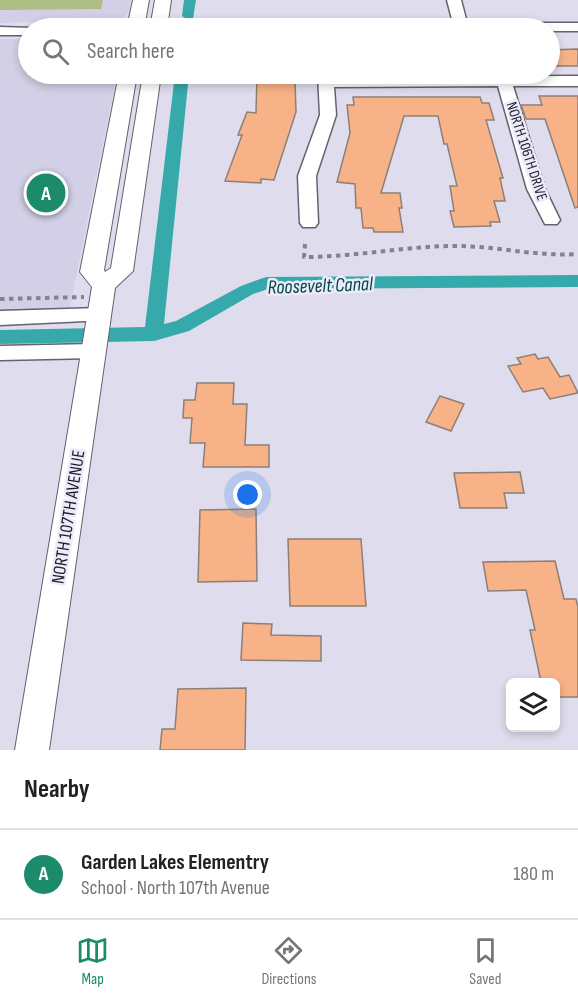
<!DOCTYPE html>
<meta charset="utf-8">
<style>
body{margin:0;font-family:"Sofia Sans Condensed",sans-serif;background:#f6f6f6;color:#222}
.controls{position:absolute;right:18px;bottom:18px;display:grid;overflow:hidden;border-radius:9px;box-shadow:0 3px 9px #0003}
.controls button{width:54px;height:54px;display:grid;place-items:center;padding:0;border:0;border-bottom:2px solid #e0e0e0;background:#fff;color:#222;font:30px sans-serif}
.you{position:absolute;left:248px;top:495px;width:21px;height:21px;margin:-15px;border:4px solid #fff;border-radius:50%;background:#1a73e8;box-shadow:0 0 0 9px #1a73e833}
.badge{display:grid;place-items:center;width:39px;height:39px;border-radius:50%;background:#1c8b6b;color:#fff;font-size:20px;font-weight:700}
.pin{position:absolute;translate:-50% -50%;border:3px solid #fff;box-shadow:0 2px 6px #0006}
.list{margin:0;padding:0;list-style:none}
h2{display:flex;justify-content:space-between;align-items:center;height:78px;margin:0;padding:0 24px;font-size:26px}
h2 small{font-size:20px;font-weight:400;color:#767676}
.list li{display:grid;grid-template-columns:39px 1fr auto;gap:18px;align-items:center;box-sizing:border-box;height:90px;padding:0 24px;border-top:2px solid #e0e0e0}
.list b{display:block;font-size:22px;white-space:nowrap}
.list p{margin:0;font-size:20px;white-space:nowrap;color:#767676}
.list em{font-size:20px;font-style:normal;color:#767676}
.icon{flex:none;width:33px;height:33px;fill:none;stroke:currentColor;stroke-width:2;stroke-linecap:round;stroke-linejoin:round}
.map{position:relative;flex:none;width:578px;height:750px;overflow:hidden}
.search{position:absolute;background:#fff;box-shadow:0 3px 9px #0003;left:18px;right:18px;top:18px;height:66px;display:flex;align-items:center;gap:15px;box-sizing:border-box;padding:0 21px;border-radius:33px;color:#767676;font-size:22px}
.sheet{height:168px;background:#fff}
nav{display:flex;justify-content:space-around;align-items:center;box-sizing:border-box;height:84px;border-top:2px solid #e0e0e0;background:#fff;font-size:16px;color:#767676}
nav a{display:grid;justify-items:center;gap:3px}
nav .on{color:#1c8b6b}
.map>svg:first-child{display:block}
</style>
<div class="map">
<svg width="578" height="750" viewBox="0 0 578 750">
<rect width="100%" height="100%" fill="#dfdded"/>
<g fill="#d2cfe6">
<path d="M 0,0 L 131,0 L 129,11 L 124,17 L 118,19 L 0,23 Z"/>
<path d="M 0,39 L 28,39 L 28,74 L 117,74 L 69,312 L 0,314 Z"/>
</g>
<path fill="#aebd81" d="M 0,0 L 103,0 L 101,9 L 0,10 Z"/>
<g fill="none" stroke-linecap="round" stroke-linejoin="round">
<g fill="#36a9ab" fill-rule="evenodd">
<path d="M 184,0 L 196,0 L 193,19 L 188,20 L 182,16 Z"/>
<path d="M 175,74 L 189,74 L 164,324 L 176,321 L 241,286 L 266,277 L 578,275 L 578,287 L 268,289 L 253,294 L 189,331 L 154,341 L 0,344 L 0,330 L 145,327 Z"/>
</g>
</g>
<g fill="#f8b287" stroke="#8e7f76" stroke-width="1.5">
<path d="M 578,49 L 578,66 L 549,66 L 549,50 Z"/>
<path d="M 257,74 L 285,74 L 285,80 L 295,80 L 296,112 L 274,180 L 261,179 L 261,183 L 225,181 L 242,135 L 238,135 L 247,112 L 256,113 Z"/>
<path d="M 539,96 L 578,96 L 578,207 L 575,208 L 545,119 L 526,119 L 521,105 L 542,105 Z"/>
<path d="M 353,97 L 480,97 L 482,103 L 489,103 L 494,120 L 486,120 L 503,178 L 500,178 L 505,201 L 494,201 L 500,222 L 490,222 L 491,226 L 454,227 L 450,211 L 454,211 L 450,186 L 457,186 L 447,144 L 444,144 L 438,116 L 404,116 L 381,193 L 400,193 L 402,208 L 399,208 L 403,232 L 374,232 L 373,228 L 363,228 L 361,208 L 356,208 L 355,184 L 337,182 L 350,133 L 347,105 L 354,105 Z"/>
<path d="M 535,354 L 538,359 L 548,357 L 560,377 L 569,375 L 578,393 L 550,399 L 543,388 L 523,392 L 508,366 L 521,364 L 517,358 Z"/>
<path d="M 197,383 L 234,383 L 233,404 L 247,404 L 245,445 L 269,445 L 269,467 L 203,467 L 205,443 L 190,443 L 192,418 L 183,418 L 184,400 L 195,400 Z"/>
<path d="M 440,396 L 464,404 L 451,431 L 426,422 Z"/>
<path d="M 520,472 L 524,493 L 504,493 L 507,508 L 460,508 L 454,473 Z"/>
<path d="M 256,509 L 257,581 L 198,582 L 200,510 Z"/>
<path d="M 288,539 L 361,539 L 366,606 L 290,606 Z"/>
<path d="M 555,561 L 564,599 L 576,599 L 578,607 L 578,697 L 555,697 L 555,682 L 541,682 L 530,630 L 535,630 L 526,590 L 488,591 L 483,562 Z"/>
<path d="M 243,623 L 272,624 L 271,635 L 321,636 L 321,661 L 241,660 Z"/>
<path d="M 246,688 L 245,750 L 160,750 L 162,729 L 175,729 L 178,689 Z"/>
</g>
<g fill="none" stroke-linecap="round" stroke-linejoin="round">
<defs>
<g id="minor">
<path d="M 447,0 L 461,0 L 467,23 L 578,23 L 578,31 L 550,31 L 550,28 L 241,28 L 248,24 L 453,23 Z"/>
<path d="M 0,27 L 33,28 L 28,28 L 28,35 L 0,35 Z"/>
<path d="M 318,74 L 333,74 L 334,77 L 578,76 L 578,86 L 513,86 L 545,189 L 560,220 L 557,224 L 545,224 L 527,189 L 498,86 L 334,87 L 336,115 L 316,176 L 318,223 L 315,227 L 303,227 L 300,223 L 298,176 L 320,115 Z"/>
<path d="M 100,308 L 107,310 L 110,315 L 107,320 L 0,325 L 0,311 Z"/>
<path d="M 94,344 L 101,346 L 104,351 L 101,356 L 94,358 L 0,360 L 0,346 Z"/>
</g>
<g id="major">
<path d="M 133,0 L 149,0 L 144,28 L 127,28 Z"/>
<path d="M 155,0 L 171,0 L 167,28 L 150,28 Z"/>
<path d="M 119,74 L 137,74 L 104,270 L 105,272 L 111,268 L 143,74 L 161,74 L 133,271 L 115,288 L 49,750 L 15,750 L 92,287 L 80,272 Z"/>
</g>
</defs>
<use href="#minor" stroke="#646270" stroke-width="3"/>
<use href="#major" stroke="#646270" stroke-width="2"/>
<g stroke="#84828d" stroke-width="4" stroke-dasharray="4.5 4.5" stroke-linecap="butt">
<path d="M 305,244 L 304,257 C 353,257 401,247 450,246 C 493,245 535,257 578,254"/>
<path d="M 0,299 L 84,297"/>
</g>
<use href="#minor" fill="#fff" fill-rule="evenodd"/>
<use href="#major" fill="#fff" fill-rule="evenodd"/>
</g>
<g text-anchor="middle" stroke-width="5" stroke-linejoin="round" paint-order="stroke">
<g font-size="15" fill="#1b1a20" stroke="#eceafb">
<text transform="translate(527 151) rotate(72)" y="5">NORTH 106TH DRIVE</text>
</g>
<g font-size="18" fill="#1b1a20" stroke="#eceafb">
<text transform="translate(68 517) rotate(-81)" y="6">NORTH 107TH AVENUE</text>
</g>
<g font-size="20" font-style="italic" fill="#004647" stroke="#eceafb">
<text transform="translate(320 285) rotate(-2)" y="7">Roosevelt Canal</text>
</g>
</g>
</svg>
<div class="controls">
<button><svg class="icon" aria-label="layers" viewBox="0 0 24 24"><path d="M12 4l9 5-9 5-9-5zM3 14l9 5 9-5"/></svg></button>
</div>
<div class="you"></div>
<div class="pin badge" style="left:46px;top:193px">A</div>
<div class="search"><svg class="icon" aria-label="search" viewBox="0 0 24 24"><circle cx="10" cy="10" r="6"/><path d="M15 15l6 6"/></svg>Search here</div>
</div>
<section class="sheet">
<h2>Nearby<small></small></h2>
<ul class="list">
<li><span class="badge">A</span><div><b>Garden Lakes Elementry</b><p>School · North 107th Avenue</p></div><em>180 m</em></li>
</ul>
</section>
<nav>
<a class="on"><svg class="icon" aria-label="map" viewBox="0 0 24 24"><path d="M3 6l6-2 6 2 6-2v14l-6 2-6-2-6 2zM9 4v14M15 6v14"/></svg>Map</a>
<a><svg class="icon" aria-label="directions" viewBox="0 0 24 24"><path d="M12 3l9 9-9 9-9-9zM9 14v-3h6M13 9l2 2-2 2"/></svg>Directions</a>
<a><svg class="icon" aria-label="saved" viewBox="0 0 24 24"><path d="M7 4h10v16l-5-4-5 4z"/></svg>Saved</a>
</nav>
